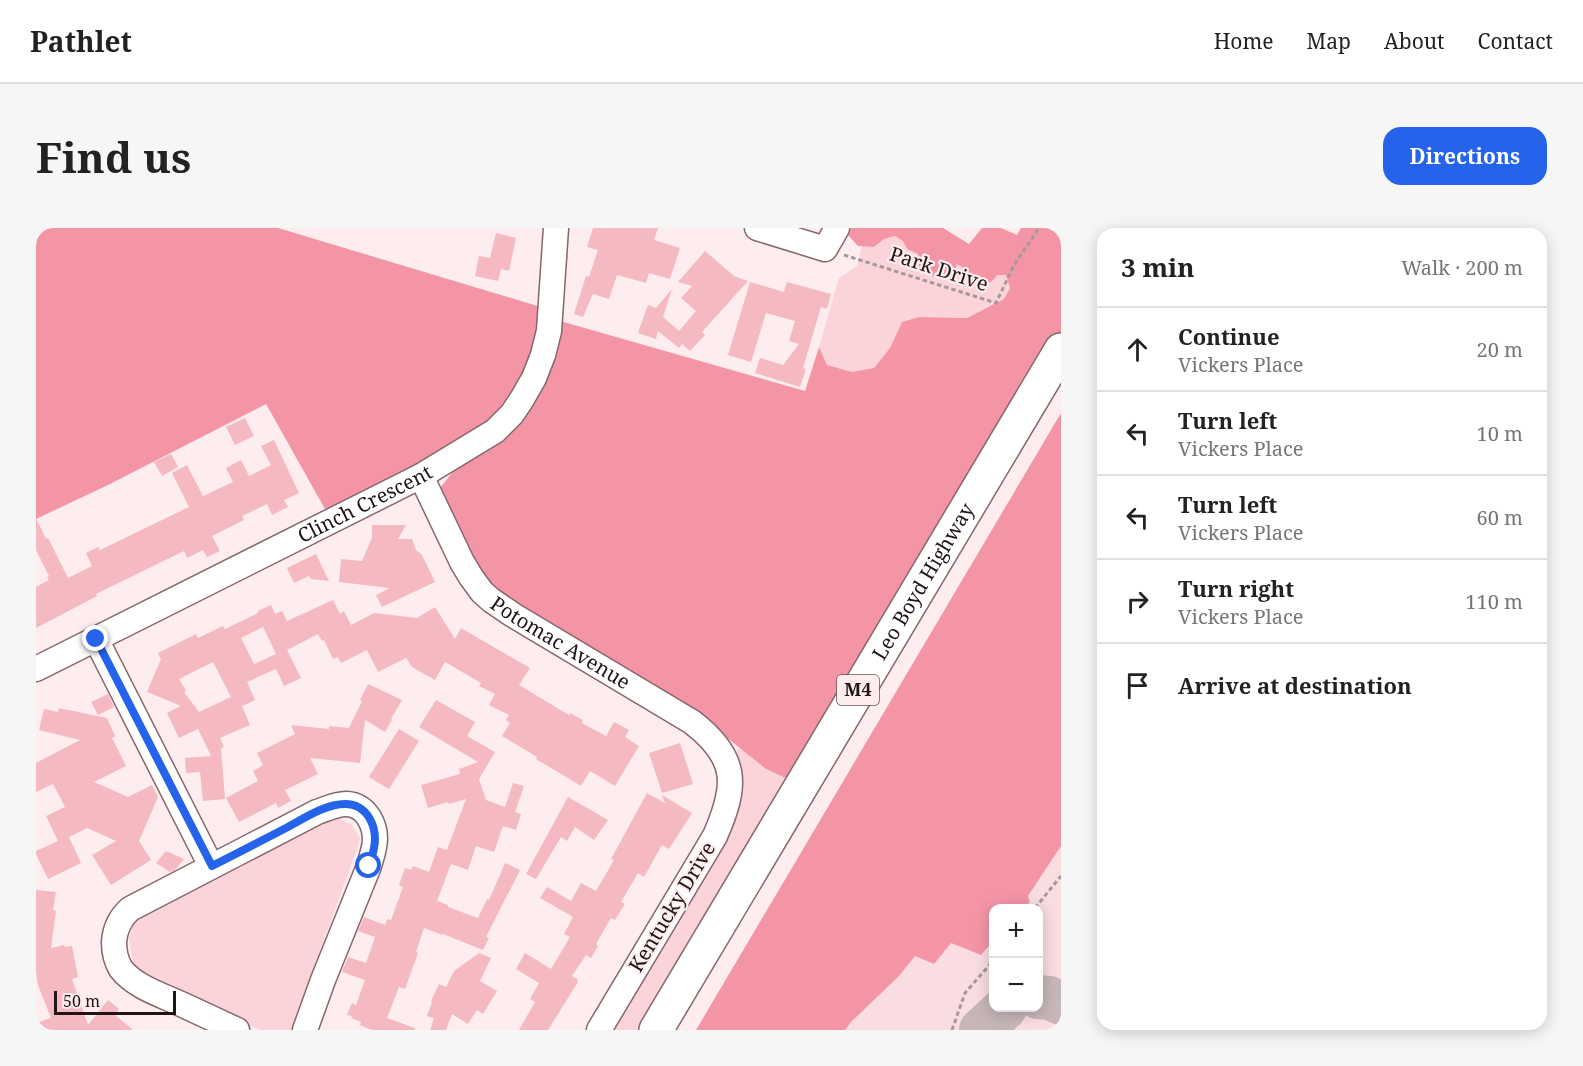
<!DOCTYPE html>
<meta charset="utf-8">
<style>
body{margin:0;font-family:"Noto Serif",serif;background:#f6f6f6;color:#222}
.controls{position:absolute;right:18px;bottom:18px;display:grid;overflow:hidden;border-radius:12px;box-shadow:0 3px 15px #0003}
.controls button{width:54px;height:54px;display:grid;place-items:center;padding:0;border:0;border-bottom:2px solid #e0e0e0;background:#fff;color:#222;font:30px sans-serif}
.scale{position:absolute;left:18px;bottom:15px;width:122px;box-sizing:border-box;padding-left:6px;border:3px solid #211416;border-top:0;font-size:16px;line-height:21px;white-space:nowrap;color:#211416;-webkit-text-stroke:4px #fdedef;paint-order:stroke}
.stop{position:absolute;width:18px;height:18px;margin:-14px;border:4px solid #2563eb;border-radius:50%;background:#fff}
.stop.end{background:#2563eb;border-color:#fff;box-shadow:0 2px 6px #0008}
.list{margin:0;padding:0;list-style:none}
h2{display:flex;justify-content:space-between;align-items:center;height:78px;margin:0;padding:0 24px;font-size:26px}
h2 small{font-size:20px;font-weight:400;color:#767676}
.list li{display:grid;grid-template-columns:39px 1fr auto;gap:18px;align-items:center;box-sizing:border-box;height:84px;padding:0 24px;border-top:2px solid #e0e0e0}
.list b{display:block;font-size:22px;white-space:nowrap}
.list p{margin:0;font-size:20px;white-space:nowrap;color:#767676}
.list em{font-size:20px;font-style:normal;color:#767676}
.icon{flex:none;width:33px;height:33px;fill:none;stroke:currentColor;stroke-width:2;stroke-linecap:round;stroke-linejoin:round}
.map{position:relative;flex:none;width:1025px;height:802px;overflow:hidden;border-radius:18px}
header{display:flex;align-items:center;gap:36px;box-sizing:border-box;height:84px;padding:0 30px;background:#fff;border-bottom:2px solid #e0e0e0}
header strong{font-size:28px}
nav{display:flex;gap:33px;margin-inline-start:auto;font-size:21px}
.intro{display:flex;align-items:center;justify-content:space-between;box-sizing:border-box;height:144px;padding:0 36px}
h1{margin:0;font-size:42px}
.button{padding:15px 27px;border-radius:18px;background:#2563eb;color:#fff;font-size:21px;font-weight:700}
main{display:flex;gap:36px;padding:0 36px}
aside{flex:1;background:#fff;border-radius:18px;box-shadow:0 3px 15px #0003}
.map>svg:first-child{display:block}
</style>
<header>
<strong>Pathlet</strong>
<nav><a>Home</a><a>Map</a><a>About</a><a>Contact</a></nav>
</header>
<div class="intro"><h1>Find us</h1><a class="button">Directions</a></div>
<main>
<div class="map">
<svg width="1025" height="802" viewBox="0 0 1025 802">
<rect width="100%" height="100%" fill="#fdedef"/>
<path fill="#f9dde0" d="M 1025,618 L 1025,802 L 809,802 L 815,794 L 863,748 L 879,728 L 915,715 L 945,727 L 957,713 L 957,780 L 1002,780 L 1002,680 L 988,680 L 993,675 L 994,672 L 991,668 Z"/>
<g fill="#fbd4d9">
<path d="M 859,8 L 867,13 L 871,21 L 882,26 L 921,36 L 931,42 L 936,55 L 961,47 L 970,47 L 974,60 L 968,71 L 931,90 L 883,89 L 866,94 L 854,120 L 838,140 L 816,144 L 791,137 L 783,119 L 803,50 L 821,38 L 826,18 L 838,19 L 848,11 Z"/>
<path d="M 704,520 L 730,541 L 758,554 L 608,802 L 572,802 L 668,639 L 697,525 Z"/>
<path d="M 297,588 L 316,597 L 324,610 L 321,621 L 255,802 L 224,802 L 109,748 L 97,735 L 93,709 L 99,692 Z"/>
</g>
<g fill="#f495a6">
<path d="M 0,0 L 242,0 L 505,79 L 504,107 L 488,152 L 453,197 L 354,251 L 289,281 L 230,176 L 72,257 L 0,291 Z"/>
<path d="M 815,0 L 907,0 L 933,16 L 946,0 L 965,0 L 981,7 L 985,0 L 1025,0 L 1025,106 L 758,554 L 730,541 L 670,493 L 450,358 L 404,274 L 405,259 L 418,242 L 455,221 L 476,201 L 524,93 L 769,163 L 783,119 L 791,137 L 816,144 L 838,140 L 854,120 L 866,94 L 883,89 L 931,90 L 968,71 L 974,60 L 970,47 L 961,47 C 954,57 947,59 936,55 L 931,42 L 921,36 L 918,46 C 903,52 894,49 883,38 L 882,26 L 871,21 L 867,13 L 859,8 L 848,11 L 838,19 L 822,18 L 812,7 Z"/>
<path d="M 1025,185 L 1025,618 L 992,668 L 994,674 L 988,680 L 957,680 L 957,713 L 945,727 L 915,715 L 898,736 L 879,728 L 863,748 L 815,794 L 809,802 L 660,802 Z"/>
</g>
<g fill="none" stroke-linecap="round" stroke-linejoin="round">
<g stroke="#c6b6b8" stroke-width="44">
<path d="M 1002,769 L 1013,770 L 1025,775"/>
<path d="M 945,802 L 969,780"/>
</g>
</g>
<g fill="#f5b9c2" fill-rule="evenodd">
<path d="M 557,0 L 622,0 L 618,12 L 644,20 L 634,51 L 613,45 L 610,55 L 581,47 L 573,71 L 557,66 L 547,89 L 538,86 L 550,48 L 553,49 L 562,22 L 551,19 Z"/>
<path d="M 460,5 L 480,10 L 473,43 L 465,41 L 462,53 L 439,48 L 443,28 L 454,30 Z"/>
<path d="M 669,23 L 698,48 L 712,53 L 666,104 L 669,107 L 654,123 L 646,116 L 643,120 L 622,103 L 620,111 L 602,105 L 612,77 L 620,80 L 636,61 L 627,89 L 643,103 L 660,83 L 645,70 L 656,58 L 642,54 Z"/>
<path d="M 714,54 L 748,64 L 751,54 L 795,66 L 791,81 L 785,79 L 767,140 L 770,141 L 764,159 L 719,145 L 724,130 L 747,137 L 763,116 L 753,113 L 759,93 L 730,85 L 715,134 L 692,127 Z"/>
<path d="M 209,190 L 218,208 L 199,217 L 190,199 Z"/>
<path d="M 238,212 L 263,265 L 248,272 L 252,279 L 236,287 L 231,276 L 206,288 L 208,292 L 176,308 L 184,323 L 171,329 L 167,322 L 151,330 L 148,323 L 60,366 L 61,368 L 0,400 L 0,359 L 13,352 L 11,349 L 13,348 L 0,322 L 0,290 L 10,311 L 12,310 L 32,350 L 56,338 L 50,325 L 62,319 L 64,322 L 153,279 L 136,245 L 151,237 L 167,268 L 197,254 L 190,240 L 205,232 L 213,248 L 235,237 L 225,218 Z"/>
<path d="M 135,226 L 142,239 L 126,248 L 118,234 Z"/>
<path d="M 336,297 L 370,297 L 362,311 L 376,311 L 380,322 L 386,327 L 399,354 L 346,379 L 340,367 L 354,360 L 303,354 L 305,331 L 326,333 L 336,310 Z"/>
<path d="M 280,326 L 293,353 L 275,351 L 273,348 L 258,355 L 251,340 Z"/>
<path d="M 297,372 L 304,386 L 308,383 L 315,397 L 338,385 L 381,390 L 399,379 L 419,411 L 425,400 L 494,440 L 483,457 L 533,487 L 534,485 L 547,492 L 546,495 L 570,508 L 578,494 L 593,502 L 589,509 L 603,518 L 579,558 L 554,543 L 545,558 L 500,531 L 501,529 L 466,508 L 474,495 L 470,492 L 473,487 L 453,477 L 459,466 L 443,458 L 445,455 L 409,434 L 399,452 L 376,439 L 370,430 L 342,444 L 331,422 L 305,435 L 302,429 L 297,431 L 288,412 L 286,413 L 282,406 L 251,422 L 265,450 L 248,458 L 240,441 L 211,454 L 219,472 L 206,478 L 214,497 L 184,510 L 188,519 L 185,520 L 189,571 L 167,573 L 164,544 L 150,545 L 149,530 L 175,528 L 162,501 L 143,510 L 131,485 L 145,478 L 111,464 L 125,431 L 122,425 L 160,406 L 162,410 L 187,398 L 189,401 L 222,385 L 222,383 L 235,377 L 239,386 L 246,383 L 251,393 ZM 227,399 L 240,426 L 218,436 L 205,410 ZM 177,434 L 195,469 L 163,484 L 148,464 L 150,463 L 143,451 Z"/>
<path d="M 332,456 L 366,472 L 355,491 L 356,492 L 349,504 L 329,492 L 324,535 L 274,530 L 282,546 L 249,562 L 255,573 L 242,580 L 240,575 L 203,594 L 190,570 L 222,553 L 217,543 L 227,537 L 221,525 L 259,506 L 255,497 L 293,501 L 293,498 L 313,500 L 326,473 L 324,472 Z"/>
<path d="M 72,466 L 78,479 L 62,487 L 55,474 Z"/>
<path d="M 400,472 L 439,494 L 431,508 L 459,524 L 443,551 L 450,572 L 469,579 L 477,555 L 488,558 L 479,584 L 485,586 L 480,602 L 467,598 L 458,624 L 440,618 L 432,642 L 415,636 L 401,673 L 412,677 L 412,679 L 442,690 L 451,671 L 453,672 L 469,635 L 484,642 L 450,709 L 453,710 L 447,722 L 407,706 L 406,707 L 388,700 L 380,724 L 382,725 L 369,761 L 363,759 L 351,790 L 379,800 L 379,802 L 336,802 L 324,797 L 325,794 L 315,790 L 316,788 L 311,787 L 316,775 L 320,777 L 329,752 L 306,744 L 312,729 L 330,735 L 339,709 L 322,703 L 328,689 L 349,697 L 351,691 L 355,692 L 367,659 L 363,657 L 369,640 L 375,642 L 377,638 L 393,644 L 402,619 L 411,622 L 430,571 L 413,576 L 412,574 L 392,580 L 385,557 L 424,546 L 423,541 L 442,534 L 383,499 Z"/>
<path d="M 23,480 L 71,490 L 79,508 L 76,510 L 90,538 L 58,554 L 92,569 L 116,557 L 122,569 L 103,613 L 115,632 L 75,657 L 56,627 L 80,613 L 51,600 L 33,609 L 45,635 L 12,651 L 0,626 L 0,623 L 22,613 L 10,588 L 29,579 L 17,556 L 0,564 L 0,535 L 44,512 L 3,502 L 8,481 L 22,484 Z"/>
<path d="M 363,501 L 383,513 L 353,561 L 333,549 Z"/>
<path d="M 644,515 L 657,556 L 626,565 L 613,525 Z"/>
<path d="M 611,565 L 629,575 L 626,567 L 656,585 L 633,621 L 626,617 L 608,649 L 602,645 L 585,674 L 589,676 L 579,692 L 575,690 L 560,716 L 562,718 L 555,730 L 550,727 L 536,748 L 542,752 L 541,754 L 542,754 L 512,802 L 483,802 L 499,774 L 494,771 L 503,755 L 480,741 L 489,725 L 515,741 L 534,709 L 528,706 L 537,689 L 504,670 L 511,659 L 535,673 L 545,655 L 560,663 L 578,632 L 575,631 Z"/>
<path d="M 532,569 L 572,592 L 558,612 L 539,599 L 531,613 L 525,609 L 500,651 L 490,646 Z"/>
<path d="M 130,623 L 148,631 L 139,642 L 134,644 L 120,635 Z"/>
<path d="M 0,662 L 20,664 L 17,682 L 20,683 L 15,720 L 28,717 L 29,719 L 36,718 L 42,749 L 36,751 L 52,797 L 72,772 L 83,781 L 79,787 L 97,802 L 0,802 L 0,795 L 15,790 L 2,757 L 0,744 Z"/>
<path d="M 443,725 L 455,730 L 444,753 L 461,763 L 447,786 L 441,782 L 432,796 L 416,786 L 410,802 L 394,802 L 398,790 L 391,788 L 396,774 L 395,773 L 403,756 L 410,759 L 418,743 Z"/>
</g>
<g fill="none" stroke-linecap="round" stroke-linejoin="round">
<defs>
<g id="minor">
<path d="M 721,0 L 789,21 L 801,0"/>
<path id="s1" d="M 385,248 L 426,334 L 435,349 L 446,364 L 455,372 L 477,387 L 656,494 C 703,530 701,558 679,608 L 563,802"/>
<path d="M 60,411 L 175,638"/>
<path id="s2" d="M 0,441 L 385,248 L 459,203 L 476,186 L 486,171 L 498,150 L 507,127 L 513,103 L 520,0"/>
<path d="M 201,802 C 182,793 164,785 145,776 C 126,767 99,759 85,741 C 80,733 78,723 78,714 C 79,700 84,690 94,681 L 281,584 C 290,581 300,576 310,576 C 331,576 342,600 338,619 C 337,625 335,631 333,638 L 287,752 L 269,802"/>
</g>
<g id="highway">
<path id="s3" d="M 620,802 L 1025,122"/>
</g>
</defs>
<use href="#minor" stroke="#87666b" stroke-width="27"/>
<use href="#highway" stroke="#87666b" stroke-width="36"/>
<g stroke="#a7989a" stroke-width="3" stroke-dasharray="4.5 3" stroke-linecap="butt">
<path d="M 808,27 L 960,75 L 978,37 L 1003,0"/>
<path d="M 999,680 L 1025,648"/>
<path d="M 916,802 L 929,765 L 957,733"/>
</g>
<use href="#minor" stroke="#fff" stroke-width="24"/>
<use href="#highway" stroke="#fff" stroke-width="33"/>
</g>
<g fill="none" stroke-linecap="round" stroke-linejoin="round">
<path stroke="#2563eb" stroke-width="8" d="M 60,411 L 176,638 C 200,626 225,613 250,600 C 267,591 289,576 309,576 C 332,576 342,600 338,620 C 337,626 335,632 333,638"/>
</g>
<g text-anchor="middle" stroke-width="4.5" stroke-linejoin="round" paint-order="stroke">
<rect fill="#fdedef" stroke="#635557" stroke-width="1.5" x="801" y="447" width="42" height="30" rx="4.5"/>
<g font-size="18" font-weight="bold" fill="#211416">
<text x="822" y="468">M4</text>
</g>
<g font-size="20" fill="#211416" stroke="#fdedef">
<text transform="translate(903 41) rotate(18)" y="7">Park Drive</text>
<text dy="7" stroke="none"><textPath href="#s2" startOffset="368">Clinch Crescent</textPath></text>
<text dy="7" stroke="none"><textPath href="#s3" startOffset="522">Leo Boyd Highway</textPath></text>
<text dy="7" stroke="none"><textPath href="#s1" startOffset="225">Potomac Avenue</textPath></text>
<text transform="translate(636 679) rotate(-59)" y="7">Kentucky Drive</text>
</g>
</g>
</svg>
<div class="controls">
<button>+</button>
<button>−</button>
</div>
<div class="scale">50 m</div>
<div class="stop" style="left:333px;top:638px"></div>
<div class="stop end" style="left:60px;top:411px"></div>
</div>
<aside>
<h2>3 min<small>Walk · 200 m</small></h2>
<ul class="list">
<li><svg class="icon" aria-label="ahead" viewBox="0 0 24 24"><path d="M12 20V5M6 11l6-6 6 6"/></svg><div><b>Continue</b><p>Vickers Place</p></div><em>20 m</em></li>
<li><svg class="icon" aria-label="left" viewBox="0 0 24 24"><path d="M17 20v-9H6M10 6l-5 5 5 5"/></svg><div><b>Turn left</b><p>Vickers Place</p></div><em>10 m</em></li>
<li><svg class="icon" aria-label="left" viewBox="0 0 24 24"><path d="M17 20v-9H6M10 6l-5 5 5 5"/></svg><div><b>Turn left</b><p>Vickers Place</p></div><em>60 m</em></li>
<li><svg class="icon" aria-label="right" viewBox="0 0 24 24"><path d="M7 20v-9h11M14 6l5 5-5 5"/></svg><div><b>Turn right</b><p>Vickers Place</p></div><em>110 m</em></li>
<li><svg class="icon" aria-label="arrive" viewBox="0 0 24 24"><path d="M6 21V4h12l-3 4 3 4H6"/></svg><div><b>Arrive at destination</b></div></li>
</ul>
</aside>
</main>
